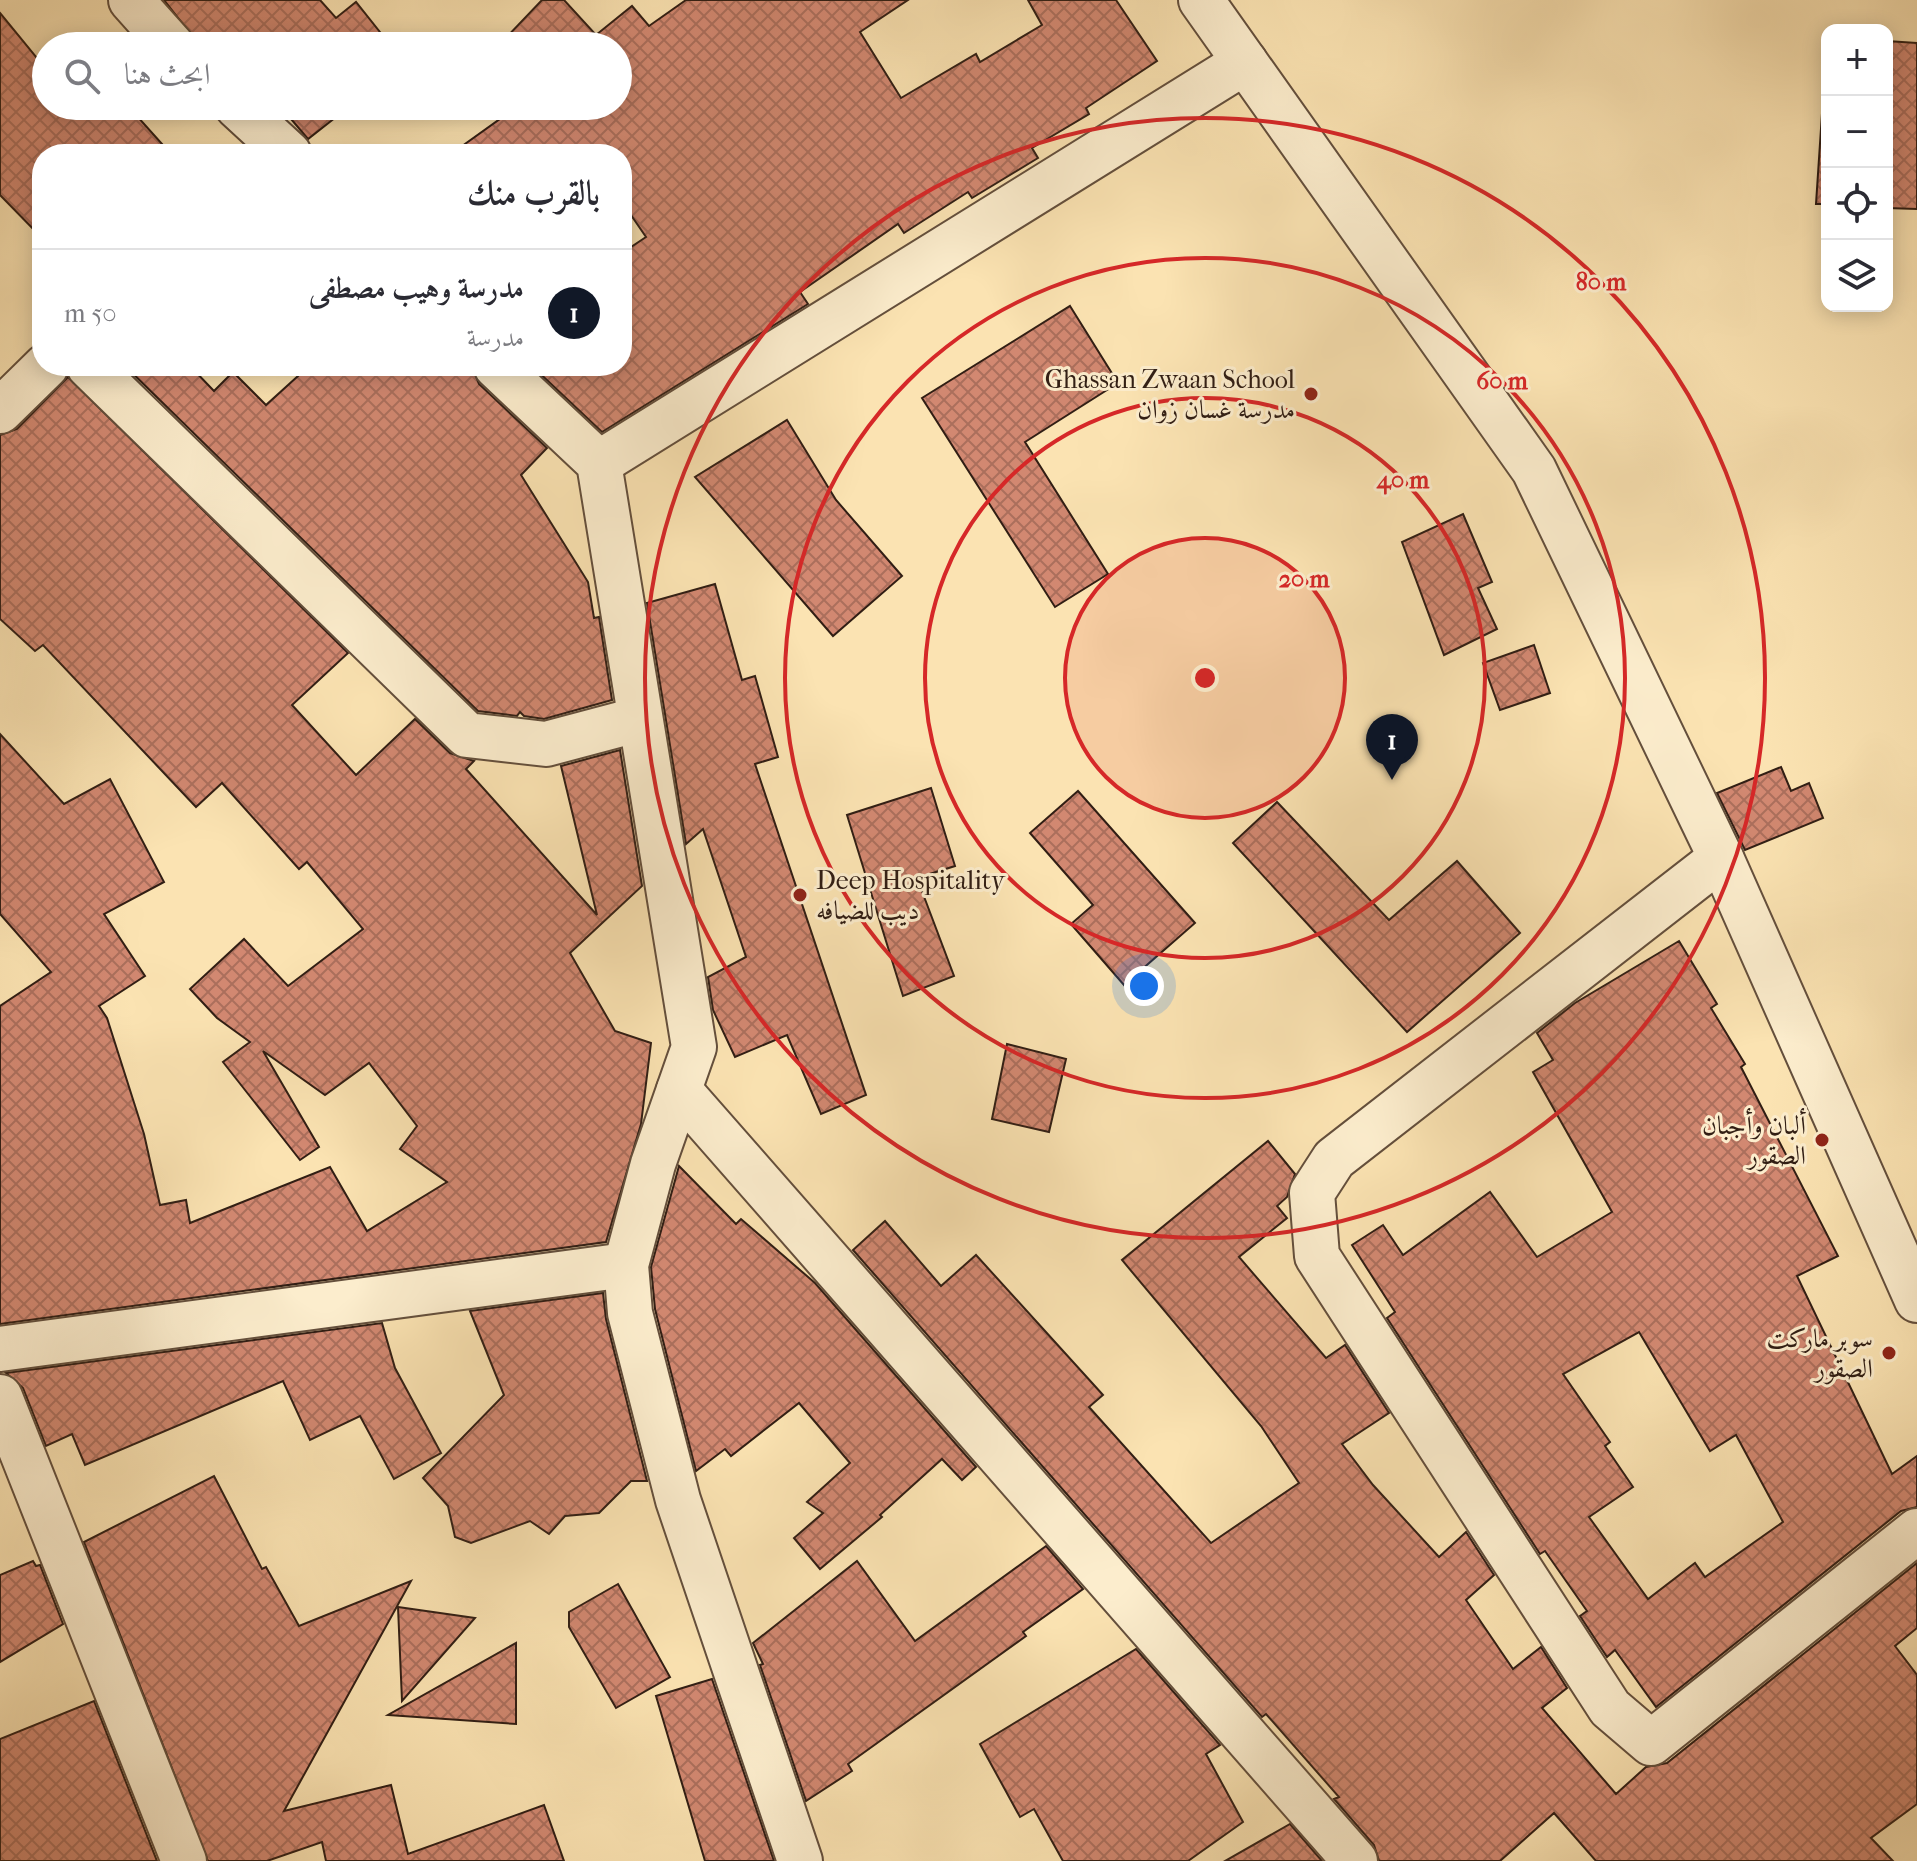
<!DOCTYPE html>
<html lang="ar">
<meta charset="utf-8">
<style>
body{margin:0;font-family:"IM FELL French Canon",Amiri,serif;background:#f7f7f7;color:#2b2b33;direction:rtl}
.controls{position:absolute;right:24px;top:24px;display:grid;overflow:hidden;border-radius:16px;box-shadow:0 4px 20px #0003}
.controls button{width:72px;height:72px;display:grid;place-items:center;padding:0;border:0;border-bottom:2px solid #e1e1e2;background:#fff;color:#2b2b33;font:40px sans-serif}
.you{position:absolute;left:1144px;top:986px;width:28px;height:28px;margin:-20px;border:6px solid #fff;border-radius:50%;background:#1a73e8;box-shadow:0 0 0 12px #1a73e833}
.badge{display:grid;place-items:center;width:52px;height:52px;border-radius:50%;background:#111827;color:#fff;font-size:26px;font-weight:700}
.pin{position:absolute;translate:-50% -66px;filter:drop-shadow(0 2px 4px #0008)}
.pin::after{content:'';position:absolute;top:42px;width:28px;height:24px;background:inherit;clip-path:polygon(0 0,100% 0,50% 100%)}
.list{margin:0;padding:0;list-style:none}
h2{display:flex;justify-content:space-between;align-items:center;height:104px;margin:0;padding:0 32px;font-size:34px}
h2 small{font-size:26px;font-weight:400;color:#7c7c81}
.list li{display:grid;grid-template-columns:52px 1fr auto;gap:24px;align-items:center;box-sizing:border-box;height:128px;padding:0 32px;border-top:2px solid #e1e1e2}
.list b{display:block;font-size:30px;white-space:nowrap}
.list p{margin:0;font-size:26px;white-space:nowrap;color:#7c7c81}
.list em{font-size:26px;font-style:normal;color:#7c7c81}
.icon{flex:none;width:44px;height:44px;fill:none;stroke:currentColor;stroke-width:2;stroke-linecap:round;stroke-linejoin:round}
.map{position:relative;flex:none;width:1917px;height:1861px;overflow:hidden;direction:ltr}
.search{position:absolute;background:#fff;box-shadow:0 4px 20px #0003;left:32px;top:32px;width:600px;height:88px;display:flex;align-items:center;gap:20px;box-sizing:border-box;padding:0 28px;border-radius:44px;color:#7c7c81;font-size:30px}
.panel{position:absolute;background:#fff;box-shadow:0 4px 20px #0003;left:32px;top:144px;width:600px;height:232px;border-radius:32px;direction:rtl}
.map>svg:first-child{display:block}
</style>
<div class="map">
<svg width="1917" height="1861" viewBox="0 0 1917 1861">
<defs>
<pattern id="building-cross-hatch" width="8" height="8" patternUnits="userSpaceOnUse" patternTransform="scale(2)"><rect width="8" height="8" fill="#d28871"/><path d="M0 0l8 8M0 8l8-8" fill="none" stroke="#ab6f5c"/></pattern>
</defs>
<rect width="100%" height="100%" fill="#fbe3b2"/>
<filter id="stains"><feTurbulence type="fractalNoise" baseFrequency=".0025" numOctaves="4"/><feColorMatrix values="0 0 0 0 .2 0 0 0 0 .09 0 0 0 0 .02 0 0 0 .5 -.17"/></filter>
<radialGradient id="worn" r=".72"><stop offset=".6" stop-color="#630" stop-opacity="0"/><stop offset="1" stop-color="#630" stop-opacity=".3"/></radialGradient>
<g fill="url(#building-cross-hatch)" stroke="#311e14" stroke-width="2" fill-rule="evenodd">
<path d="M 164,0 L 320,0 L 336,18 L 356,2 L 391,46 L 200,46 Z"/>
<path d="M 542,0 L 564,0 L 596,35 L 632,6 L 649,26 L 686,0 L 908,0 L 860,32 L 901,98 L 976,54 L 980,62 L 1042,25 L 1028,0 L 1116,0 L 1157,61 L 1086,108 L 1089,114 L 1032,148 L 1038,158 L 972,198 L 968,192 L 904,233 L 898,224 L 800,292 L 808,304 L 602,432 L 532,366 L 622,366 L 622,253 L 646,237 L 622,202 L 622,154 L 451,154 L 518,106 L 618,106 L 618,46 L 499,45 Z"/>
<path d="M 0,13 L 46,69 L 46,106 L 128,106 L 171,154 L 42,154 L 42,238 L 0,195 Z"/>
<path d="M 1827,38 L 1827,204 L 1816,204 Z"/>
<path d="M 1887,41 L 1917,43 L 1917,209 L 1887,208 Z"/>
<path d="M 280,106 L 350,106 L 308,139 Z"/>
<path d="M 1070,306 L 1118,383 L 1025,442 L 1108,574 L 1055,607 L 922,398 Z"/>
<path d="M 125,366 L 190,366 L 214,391 L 233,372 L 266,405 L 309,366 L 472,366 L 479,384 L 547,448 L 521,475 L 588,582 L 594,618 L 599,617 L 612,700 L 544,719 L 524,716 L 520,712 L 517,716 L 478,711 Z"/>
<path d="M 68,377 L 348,653 L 292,705 L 356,775 L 415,719 L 450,753 L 474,761 L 466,769 L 597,915 L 561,766 L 620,750 L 642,886 L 570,953 L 615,1031 L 651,1043 L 641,1124 L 606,1242 L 0,1324 L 0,1006 L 51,972 L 0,914 L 0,734 L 64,804 L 110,779 L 164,882 L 104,914 L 145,976 L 99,1006 L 107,1018 L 144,1134 L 160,1205 L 186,1200 L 190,1223 L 330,1167 L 367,1231 L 447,1182 L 400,1149 L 417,1126 L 369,1063 L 325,1095 L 263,1051 L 319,1147 L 300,1160 L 223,1062 L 250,1042 L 217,1018 L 190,989 L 244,939 L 288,986 L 363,929 L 307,862 L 299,869 L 222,783 L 196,807 L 43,645 L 35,651 L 0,619 L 0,435 L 17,429 Z"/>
<path d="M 787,420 L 836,500 L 902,576 L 833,636 L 695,477 Z"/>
<path d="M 1463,514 L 1492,582 L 1478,588 L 1497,629 L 1444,655 L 1402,542 Z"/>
<path d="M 715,584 L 742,680 L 755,676 L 778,757 L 755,764 L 866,1095 L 821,1114 L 787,1035 L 735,1057 L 713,1010 L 708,977 L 746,957 L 703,829 L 686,844 L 647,603 Z"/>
<path d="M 1534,645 L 1550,693 L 1500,710 L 1483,663 Z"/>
<path d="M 1781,767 L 1791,791 L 1809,783 L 1823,818 L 1745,850 L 1717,793 Z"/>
<path d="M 931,788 L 955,866 L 917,878 L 954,976 L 903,996 L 847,815 Z"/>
<path d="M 1078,791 L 1195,923 L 1124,985 L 1071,924 L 1093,905 L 1030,833 Z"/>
<path d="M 1277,802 L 1389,920 L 1457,861 L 1520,933 L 1407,1032 L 1233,843 Z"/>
<path d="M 1679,941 L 1717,1004 L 1711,1008 L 1745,1064 L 1741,1067 L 1838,1256 L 1797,1276 L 1892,1474 L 1917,1456 L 1917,1507 L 1901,1511 L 1656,1707 L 1615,1650 L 1607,1657 L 1580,1616 L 1587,1611 L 1545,1551 L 1540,1554 L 1387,1318 L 1395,1312 L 1352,1245 L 1383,1225 L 1403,1255 L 1490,1192 L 1537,1257 L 1612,1212 L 1533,1072 L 1553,1060 L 1537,1033 L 1575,1003 ZM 1639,1332 L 1710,1451 L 1736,1435 L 1783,1522 L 1705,1577 L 1695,1563 L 1648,1599 L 1589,1517 L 1633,1487 L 1605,1446 L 1610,1442 L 1563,1374 Z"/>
<path d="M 1007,1044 L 1066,1059 L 1049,1132 L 992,1119 Z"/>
<path d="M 1268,1141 L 1295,1174 L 1287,1197 L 1277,1206 L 1287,1218 L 1239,1257 L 1326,1358 L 1345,1345 L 1389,1413 L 1342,1444 L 1373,1485 L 1439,1557 L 1466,1532 L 1494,1575 L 1466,1600 L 1513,1669 L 1541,1647 L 1567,1688 L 1542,1708 L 1616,1794 L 1646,1767 L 1667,1763 L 1917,1563 L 1917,1628 L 1895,1646 L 1917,1675 L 1917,1804 L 1871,1838 L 1893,1861 L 1596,1861 L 1554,1813 L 1500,1861 L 1379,1861 L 1374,1845 L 1334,1799 L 1339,1797 L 1266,1714 L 1262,1717 L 853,1250 L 885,1221 L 941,1286 L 976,1255 L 1103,1395 L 1089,1407 L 1211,1543 L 1299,1483 L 1261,1426 L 1122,1260 Z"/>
<path d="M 679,1166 L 736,1224 L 741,1219 L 815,1283 L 976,1467 L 962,1480 L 942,1459 L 880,1515 L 882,1517 L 820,1569 L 794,1538 L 823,1513 L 807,1502 L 850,1463 L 799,1403 L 731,1456 L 725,1449 L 696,1471 L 655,1309 L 651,1267 Z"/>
<path d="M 603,1293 L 606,1319 L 647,1481 L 631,1481 L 599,1513 L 565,1516 L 549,1534 L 530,1521 L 471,1543 L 455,1537 L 448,1506 L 423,1478 L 504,1395 L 470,1311 Z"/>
<path d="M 382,1323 L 395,1368 L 441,1453 L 394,1479 L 360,1416 L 310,1440 L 283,1381 L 85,1465 L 72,1434 L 46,1446 L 23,1388 L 6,1373 Z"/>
<path d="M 214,1476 L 262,1569 L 266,1567 L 299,1626 L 411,1581 L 284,1811 L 391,1785 L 408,1854 L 544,1805 L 564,1861 L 326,1861 L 322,1842 L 267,1861 L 208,1861 L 84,1542 Z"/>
<path d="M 1046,1546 L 1083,1589 L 1023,1632 L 1026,1636 L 848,1764 L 852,1771 L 806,1801 L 760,1665 L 763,1664 L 753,1643 L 857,1561 L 915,1641 Z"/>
<path d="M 33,1561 L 36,1566 L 40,1565 L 63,1624 L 0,1662 L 0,1575 Z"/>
<path d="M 618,1584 L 670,1677 L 616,1708 L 569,1627 L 569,1612 Z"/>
<path d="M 398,1607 L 475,1618 L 402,1701 Z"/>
<path d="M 516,1643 L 516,1724 L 388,1715 Z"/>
<path d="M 1136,1649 L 1220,1745 L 1206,1754 L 1243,1822 L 1188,1861 L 1063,1861 L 1034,1809 L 1020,1817 L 980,1744 Z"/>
<path d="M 712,1679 L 774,1861 L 705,1861 L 656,1696 Z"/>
<path d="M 94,1701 L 157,1861 L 0,1861 L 0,1739 Z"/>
<path d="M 1290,1824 L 1322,1861 L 1225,1861 Z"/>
</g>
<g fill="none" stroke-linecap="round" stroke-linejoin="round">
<defs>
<g id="street">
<path d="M 131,0 L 172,46"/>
<path d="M 1201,0 L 1534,470 L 1721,858 L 1917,1300"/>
<path d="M 237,106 L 289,154"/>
<path d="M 89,366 L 467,735 L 546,744 L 640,719"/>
<path d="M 496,366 L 599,463 L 694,1047 L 653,1164 L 626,1265 L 630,1313 L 678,1500 L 800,1861"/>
<path d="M 0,411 L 46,366"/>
<path d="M 599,463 L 1245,62"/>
<path d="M 1721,858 L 1334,1159 L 1312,1193 L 1317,1256 L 1610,1708 L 1651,1743 L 1917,1531"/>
<path d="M 679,1090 L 1355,1861"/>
<path d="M 0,1349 L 626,1265"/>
<path d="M 0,1397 L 184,1861"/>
</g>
</defs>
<use href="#street" stroke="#644f3c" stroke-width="48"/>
<use href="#street" stroke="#fcedcd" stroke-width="44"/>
</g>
<circle cx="1205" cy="678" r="140" fill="#d62828" fill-opacity=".12"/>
<g fill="none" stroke="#d62828" stroke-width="4">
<circle cx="1205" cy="678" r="140"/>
<circle cx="1205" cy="678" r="280"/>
<circle cx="1205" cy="678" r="420"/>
<circle cx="1205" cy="678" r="560"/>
</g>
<g fill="#8f2418" stroke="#fcedcd" stroke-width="3">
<circle cx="1311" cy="394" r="8"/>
<circle cx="800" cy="895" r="8"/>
<circle cx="1822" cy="1140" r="8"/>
<circle cx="1889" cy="1353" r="8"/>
</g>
<g text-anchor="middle" stroke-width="6" stroke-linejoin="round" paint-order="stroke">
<g font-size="26" fill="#311e14" stroke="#fcedcd" text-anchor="end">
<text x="1295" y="388">Ghassan Zwaan School<tspan x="1295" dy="30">مدرسة غسان زوان</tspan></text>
<text x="816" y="889" text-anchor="start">Deep Hospitality<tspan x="816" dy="30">ديب للضيافه</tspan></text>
<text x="1806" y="1134">ألبان وأجبان<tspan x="1806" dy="30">الصقور</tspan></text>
<text x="1873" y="1347">سوبر ماركت<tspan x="1873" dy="30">الصقور</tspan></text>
</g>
</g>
<circle cx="1205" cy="678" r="12" fill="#d62828" stroke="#fcedcd" stroke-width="4"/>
<g font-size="24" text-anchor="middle" font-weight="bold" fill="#d62828" stroke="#fcedcd" stroke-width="6" stroke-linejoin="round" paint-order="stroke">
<text x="1601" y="290">80 m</text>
<text x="1502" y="389">60 m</text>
<text x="1403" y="488">40 m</text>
<text x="1304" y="587">20 m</text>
</g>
<rect width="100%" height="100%" filter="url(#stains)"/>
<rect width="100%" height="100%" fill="url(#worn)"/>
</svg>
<div class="controls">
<button>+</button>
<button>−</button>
<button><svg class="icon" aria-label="locate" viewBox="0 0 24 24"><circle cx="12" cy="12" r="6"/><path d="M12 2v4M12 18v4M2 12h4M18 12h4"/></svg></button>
<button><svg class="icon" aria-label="layers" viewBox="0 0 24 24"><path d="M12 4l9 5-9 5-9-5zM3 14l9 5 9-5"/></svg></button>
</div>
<div class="you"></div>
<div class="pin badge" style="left:1392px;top:780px">1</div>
<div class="search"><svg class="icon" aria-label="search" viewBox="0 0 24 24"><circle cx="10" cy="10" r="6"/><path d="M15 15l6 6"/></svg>ابحث هنا</div>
<section class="panel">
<h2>بالقرب منك<small></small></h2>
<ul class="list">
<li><span class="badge">1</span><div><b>مدرسة وهيب مصطفى</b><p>مدرسة</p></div><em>50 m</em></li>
</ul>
</section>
</div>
